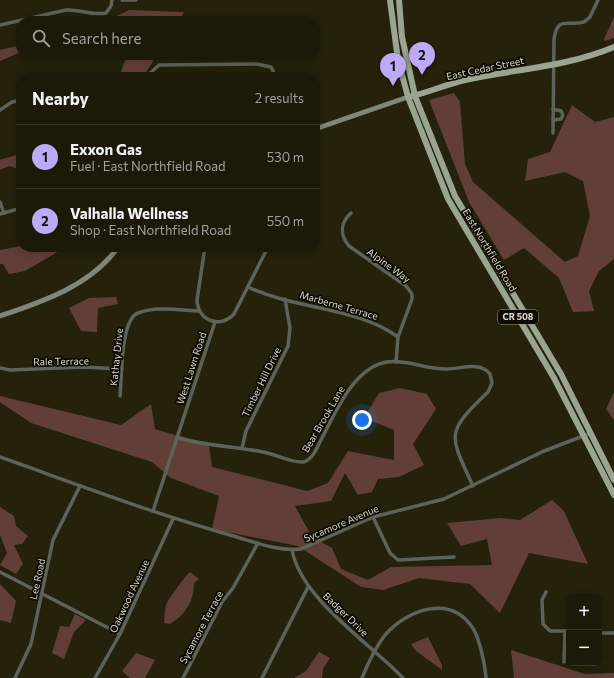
<!DOCTYPE html>
<meta charset="utf-8">
<style>
body{margin:0;font-family:Commissioner,sans-serif;background:#252212;color:#f1f3f6}
.controls{position:absolute;right:12px;bottom:12px;display:grid;overflow:hidden;border-radius:8px;box-shadow:0 2px 10px #0003}
.controls button{width:36px;height:36px;display:grid;place-items:center;padding:0;border:0;border-bottom:1px solid #3a3829;background:#1c1908;color:#f1f3f6;font:20px sans-serif}
.you{position:absolute;left:362px;top:420px;width:14px;height:14px;margin:-10px;border:3px solid #fff;border-radius:50%;background:#1a73e8;box-shadow:0 0 0 6px #1a73e833}
.badge{display:grid;place-items:center;width:26px;height:26px;border-radius:50%;background:#bea9f5;color:#111;font-size:13px;font-weight:700}
.pin{position:absolute;translate:-50% -33px;filter:drop-shadow(0 1px 2px #0008)}
.pin::after{content:'';position:absolute;top:21px;width:14px;height:12px;background:inherit;clip-path:polygon(0 0,100% 0,50% 100%)}
.list{margin:0;padding:0;list-style:none}
h2{display:flex;justify-content:space-between;align-items:center;height:52px;margin:0;padding:0 16px;font-size:17px}
h2 small{font-size:13px;font-weight:400;color:#a0a09c}
.list li{display:grid;grid-template-columns:26px 1fr auto;gap:12px;align-items:center;box-sizing:border-box;height:64px;padding:0 16px;border-top:1px solid #3a3829}
.list b{display:block;font-size:15px;white-space:nowrap}
.list p{margin:0;font-size:13px;white-space:nowrap;color:#a0a09c}
.list em{font-size:13px;font-style:normal;color:#a0a09c}
.icon{flex:none;width:22px;height:22px;fill:none;stroke:currentColor;stroke-width:2;stroke-linecap:round;stroke-linejoin:round}
.map{position:relative;flex:none;width:614px;height:678px;overflow:hidden}
.search{position:absolute;background:#1c1908;box-shadow:0 2px 10px #0003;left:16px;top:16px;width:304px;height:44px;display:flex;align-items:center;gap:10px;box-sizing:border-box;padding:0 14px;border-radius:16px;color:#a0a09c;font-size:15px}
.panel{position:absolute;background:#1c1908;box-shadow:0 2px 10px #0003;left:16px;top:72px;width:304px;height:180px;border-radius:16px}
.map>svg:first-child{display:block}
</style>
<div class="map">
<svg width="614" height="678" viewBox="0 0 614 678">
<rect width="100%" height="100%" fill="#25210a"/>
<g fill="#613f36">
<path d="M 129,10 L 184,12 L 179,21 L 106,21 Z"/>
<path d="M 614,17 L 614,38 L 605,41 L 604,39 Z"/>
<path d="M 21,45 L 21,52 L 0,61 L 0,50 Z"/>
<path d="M 127,55 L 157,55 L 143,77 L 119,77 Z"/>
<path d="M 454,93 L 460,102 L 465,164 L 473,182 L 565,262 L 578,256 L 590,216 L 583,181 L 565,172 L 525,181 L 528,159 L 550,152 L 572,105 L 595,122 L 614,117 L 614,259 L 599,271 L 589,291 L 594,311 L 573,312 L 559,278 L 524,248 L 504,260 L 469,202 L 429,100 Z"/>
<path d="M 21,150 L 21,170 L 9,166 L 0,170 L 0,160 L 16,155 Z"/>
<path d="M 21,246 L 21,247 L 66,247 L 25,271 L 9,274 L 3,264 L 0,264 L 0,250 Z"/>
<path d="M 116,297 L 118,304 L 98,308 L 97,332 L 81,331 L 69,308 L 89,298 Z"/>
<path d="M 400,388 L 427,394 L 436,409 L 413,444 L 424,465 L 399,477 L 378,479 L 372,492 L 358,495 L 345,473 L 331,501 L 295,506 L 312,537 L 332,548 L 341,569 L 368,580 L 391,567 L 492,565 L 487,539 L 461,546 L 447,523 L 500,518 L 520,520 L 552,500 L 564,511 L 588,564 L 529,553 L 500,613 L 470,584 L 419,578 L 383,590 L 361,587 L 298,546 L 212,529 L 219,496 L 171,478 L 152,462 L 31,423 L 0,402 L 0,396 L 121,425 L 151,404 L 155,429 L 209,445 L 212,467 L 307,491 L 328,483 L 348,451 L 394,460 L 394,430 L 364,418 L 379,393 Z"/>
<path d="M 614,392 L 614,420 L 606,409 Z"/>
<path d="M 0,507 L 14,516 L 16,526 L 28,536 L 22,544 L 14,545 L 23,564 L 16,574 L 0,565 L 7,553 L 0,535 Z"/>
<path d="M 190,572 L 199,579 L 194,583 C 194,601 186,614 170,624 L 164,623 C 165,617 164,609 167,603 C 170,597 185,576 190,572 Z"/>
<path d="M 0,584 L 16,601 L 11,623 L 0,620 Z"/>
<path d="M 75,614 L 86,620 L 74,632 L 64,659 L 52,653 L 60,626 L 69,627 Z"/>
<path d="M 428,637 L 442,665 L 442,670 L 416,651 L 411,644 Z"/>
<path d="M 511,650 L 585,674 L 614,673 L 614,678 L 514,678 Z"/>
<path d="M 319,652 L 330,658 L 323,669 L 322,678 L 294,678 L 306,671 Z"/>
<path d="M 136,653 L 155,660 L 145,678 L 130,678 L 122,671 Z"/>
</g>
<g fill="none" stroke-linecap="round" stroke-linejoin="round">
<g stroke="#5d6359" stroke-width="3.5">
<path d="M 122,0 L 136,0"/>
<path d="M 0,25 L 66,10 C 79,9 92,16 106,13 L 111,6 L 112,0"/>
<path d="M 146,77 L 159,65 L 257,64 L 271,67 L 276,77"/>
<path d="M 553,109 L 561,111 L 563,115 L 561,119 L 553,120"/>
<path d="M 0,110 L 12,102 L 21,100"/>
<path d="M 553,133 L 554,39 C 558,15 567,27 584,22 L 590,17 L 598,0"/>
<path d="M 0,202 L 4,213"/>
<path d="M 351,213 C 340,223 340,235 349,246 L 406,286 L 412,294 L 412,299 L 398,337 L 396,362"/>
<path d="M 0,214 L 21,208"/>
<path d="M 205,247 L 197,300 C 198,321 220,329 234,314 L 268,247"/>
<path d="M 248,287 C 296,310 355,306 398,337"/>
<path d="M 0,368 L 10,370 L 83,367 L 122,369"/>
<path d="M 120,396 C 122,378 120,320 138,313 C 156,306 180,310 199,311"/>
<path d="M 177,437 C 208,448 240,445 271,454 C 281,457 293,463 304,462 C 314,458 317,447 322,438 C 335,413 354,367 387,362 C 407,359 427,370 447,369 C 460,369 480,361 490,374 L 492,383 L 488,392 C 445,433 449,434 473,486"/>
<path d="M 242,448 L 246,431 L 288,346 L 290,328 L 285,299"/>
<path d="M 0,457 C 76,484 152,513 230,535 C 252,541 277,552 301,549 L 373,517 L 444,499 L 544,451 L 591,433"/>
<path d="M 153,511 L 215,322"/>
<path d="M 373,517 L 390,553 L 398,560 L 454,557"/>
<path d="M 292,550 C 301,599 370,643 403,678"/>
<path d="M 0,572 L 120,634"/>
<path d="M 546,592 L 542,600 L 543,624 L 550,631 L 569,631"/>
<path d="M 599,633 L 614,633"/>
<path d="M 564,662 L 565,631"/>
<path d="M 15,678 L 31,644 L 53,540 L 80,486"/>
<path d="M 95,678 L 120,634 L 173,519"/>
<path d="M 183,678 L 222,602 L 233,588 L 258,543"/>
<path d="M 262,678 L 308,587"/>
<path d="M 362,678 C 368,663 375,648 385,635 C 408,609 452,593 474,630 C 480,641 485,665 486,678"/>
</g>
<g stroke="#7f8878" stroke-width="5">
<path d="M 315,129 L 408,97"/>
<path d="M 0,316 C 42,302 92,285 118,247"/>
</g>
<g stroke="#99a590" stroke-width="6">
<path d="M 390,0 L 398,60 L 408,97 L 448,199 L 554,378 L 614,495"/>
<path d="M 399,0 L 402,37 L 415,96 L 455,196 L 561,374 L 614,480"/>
<path d="M 412,96 C 430,92 447,84 465,80 C 515,69 567,67 614,47"/>
</g>
</g>
<g text-anchor="middle" stroke-width="3.5" stroke-linejoin="round" paint-order="stroke">
<rect fill="#0d0b03" stroke="#9c9a8e" stroke-width="1" x="498" y="310" width="40" height="14" rx="3"/>
<g font-size="9" font-weight="bold" fill="#dad8ca">
<text x="518" y="320">CR 508</text>
</g>
<g font-size="10" fill="#dad8ca" stroke="#0d0b03">
<text transform="translate(485 68) rotate(-12)" y="4">East Cedar Street</text>
<text transform="translate(490 250) rotate(59)" y="4">East Northfield Road</text>
<text transform="translate(389 265) rotate(36)" y="4">Alpine Way</text>
<text transform="translate(339 305) rotate(16)" y="4">Marberne Terrace</text>
<text transform="translate(116 357) rotate(-84)" y="4">Kathay Drive</text>
<text transform="translate(61 361) rotate(-1)" y="4">Rale Terrace</text>
<text transform="translate(191 368) rotate(-72)" y="4">West Lawn Road</text>
<text transform="translate(261 382) rotate(-64)" y="4">Timber Hill Drive</text>
<text transform="translate(323 419) rotate(-60)" y="4">Bear Brook Lane</text>
<text transform="translate(341 523) rotate(-23)" y="4">Sycamore Avenue</text>
<text transform="translate(37 579) rotate(-78)" y="4">Lee Road</text>
<text transform="translate(129 596) rotate(-65)" y="4">Oakwood Avenue</text>
<text transform="translate(346 614) rotate(44)" y="4">Badger Drive</text>
<text transform="translate(201 627) rotate(-62)" y="4">Sycamore Terrace</text>
</g>
</g>
</svg>
<div class="controls">
<button>+</button>
<button>−</button>
</div>
<div class="you"></div>
<div class="pin badge" style="left:393px;top:86px">1</div>
<div class="pin badge" style="left:422px;top:75px">2</div>
<div class="search"><svg class="icon" aria-label="search" viewBox="0 0 24 24"><circle cx="10" cy="10" r="6"/><path d="M15 15l6 6"/></svg>Search here</div>
<section class="panel">
<h2>Nearby<small>2 results</small></h2>
<ul class="list">
<li><span class="badge">1</span><div><b>Exxon Gas</b><p>Fuel · East Northfield Road</p></div><em>530 m</em></li>
<li><span class="badge">2</span><div><b>Valhalla Wellness</b><p>Shop · East Northfield Road</p></div><em>550 m</em></li>
</ul>
</section>
</div>
